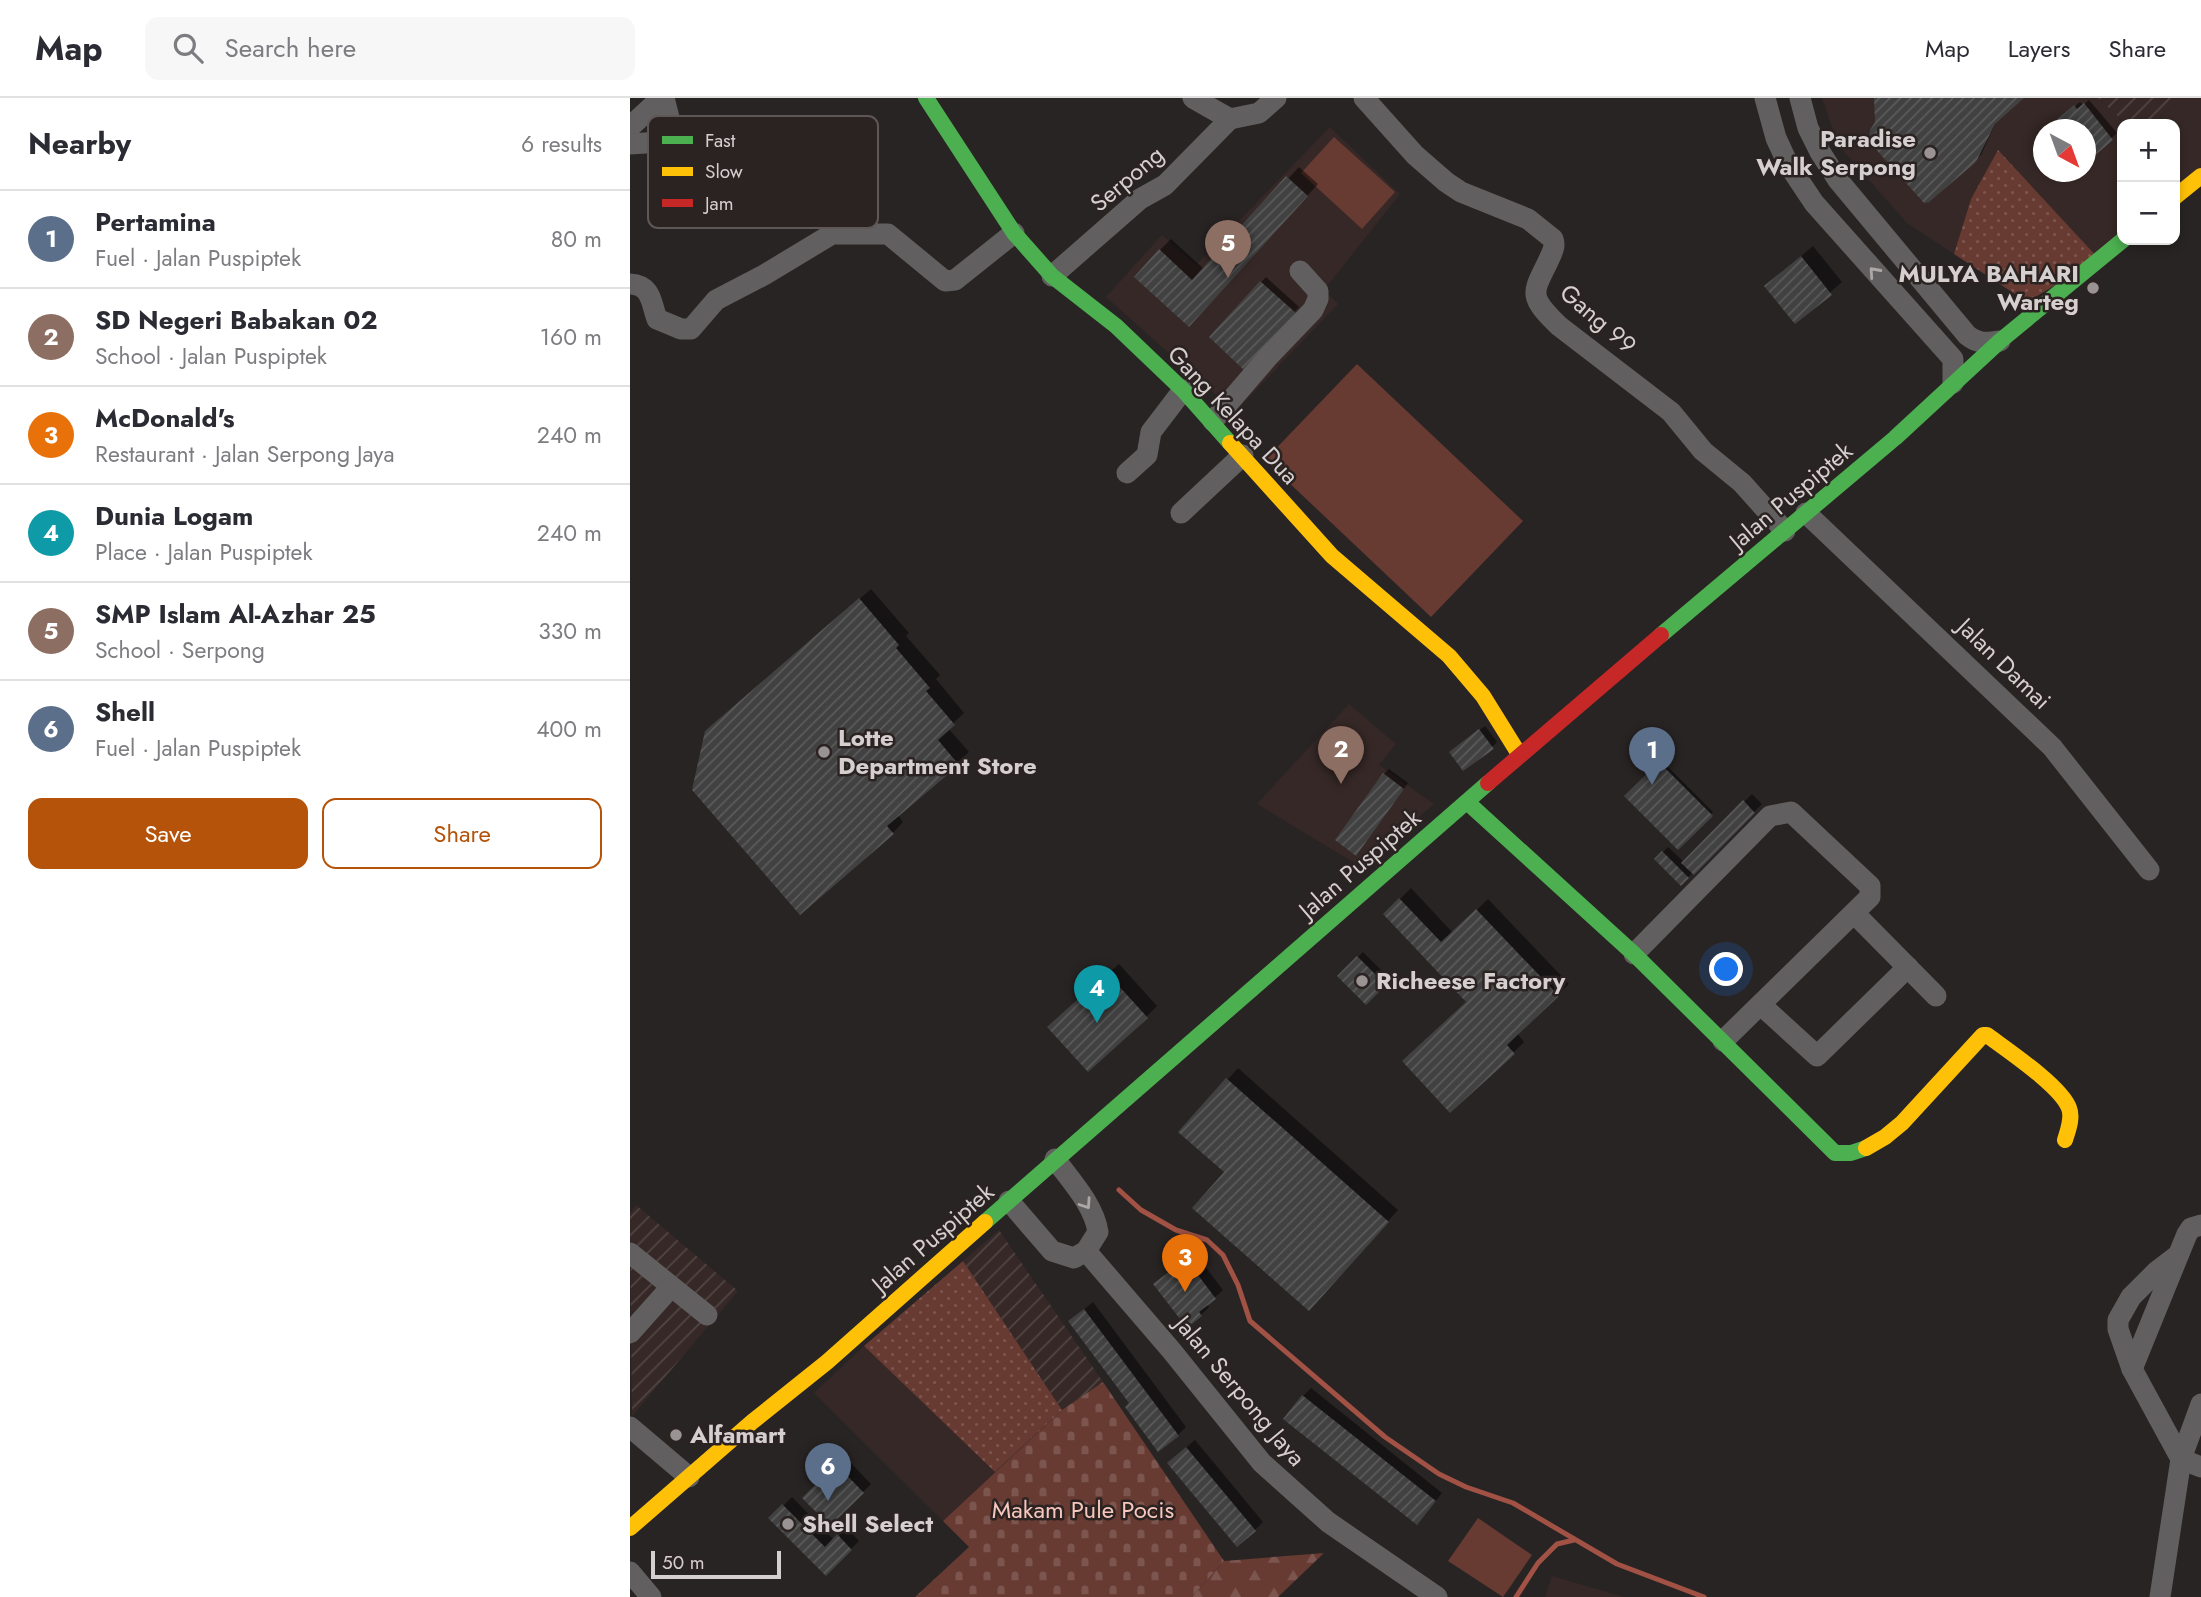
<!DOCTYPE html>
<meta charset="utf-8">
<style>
body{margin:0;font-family:Jost,sans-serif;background:#f7f7f7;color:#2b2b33}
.controls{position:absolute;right:21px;top:21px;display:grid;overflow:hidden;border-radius:14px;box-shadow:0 4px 10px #0003}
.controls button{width:63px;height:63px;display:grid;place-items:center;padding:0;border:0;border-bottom:2px solid #e1e1e2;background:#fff;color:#2b2b33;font:35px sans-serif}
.compass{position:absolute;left:1403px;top:21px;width:63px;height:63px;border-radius:50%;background:#fff;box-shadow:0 4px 10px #0003;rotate:139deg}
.scale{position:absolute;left:21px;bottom:18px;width:130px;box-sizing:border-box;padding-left:7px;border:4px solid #d5d0cf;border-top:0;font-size:19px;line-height:24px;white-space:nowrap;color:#d5d0cf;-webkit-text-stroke:5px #2b2322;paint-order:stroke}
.you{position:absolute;left:1097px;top:872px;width:24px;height:24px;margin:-18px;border:5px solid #fff;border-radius:50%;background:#1a73e8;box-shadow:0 0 0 10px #1a73e833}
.badge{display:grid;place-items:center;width:46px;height:46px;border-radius:50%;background:#b45309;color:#fff;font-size:23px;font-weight:700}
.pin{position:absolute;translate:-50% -58px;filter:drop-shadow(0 2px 4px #0008)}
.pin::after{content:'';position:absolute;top:37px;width:24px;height:21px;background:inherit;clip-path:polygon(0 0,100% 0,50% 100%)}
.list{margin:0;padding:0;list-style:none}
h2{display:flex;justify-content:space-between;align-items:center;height:91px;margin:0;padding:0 28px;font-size:30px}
h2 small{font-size:23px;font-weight:400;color:#7c7c81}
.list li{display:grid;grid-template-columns:46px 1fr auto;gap:21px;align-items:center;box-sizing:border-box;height:98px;padding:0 28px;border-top:2px solid #e1e1e2}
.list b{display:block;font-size:26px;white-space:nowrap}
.list p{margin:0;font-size:23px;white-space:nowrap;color:#7c7c81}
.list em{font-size:23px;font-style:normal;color:#7c7c81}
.actions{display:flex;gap:14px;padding:21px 28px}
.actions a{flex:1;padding:16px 0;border:2px solid #b45309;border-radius:14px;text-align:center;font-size:24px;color:#b45309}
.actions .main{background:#b45309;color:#fff}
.icon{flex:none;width:38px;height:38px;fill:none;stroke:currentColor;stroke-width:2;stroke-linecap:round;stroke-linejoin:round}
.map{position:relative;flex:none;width:1571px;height:1499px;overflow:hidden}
header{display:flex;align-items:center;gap:42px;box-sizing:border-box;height:98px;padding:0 35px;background:#fff;border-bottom:2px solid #e1e1e2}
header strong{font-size:33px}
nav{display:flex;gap:38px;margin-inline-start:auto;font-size:24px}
.search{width:490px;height:63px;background:#f7f7f7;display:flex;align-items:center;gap:18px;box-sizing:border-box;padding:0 24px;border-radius:14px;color:#7c7c81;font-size:26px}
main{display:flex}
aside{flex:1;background:#fff}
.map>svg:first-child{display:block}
</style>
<header>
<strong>Map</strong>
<div class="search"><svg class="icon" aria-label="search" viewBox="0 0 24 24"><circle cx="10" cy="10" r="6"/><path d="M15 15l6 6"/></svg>Search here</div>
<nav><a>Map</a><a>Layers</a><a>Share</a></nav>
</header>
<main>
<aside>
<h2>Nearby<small>6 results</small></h2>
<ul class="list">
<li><span class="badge" style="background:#5c6f8a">1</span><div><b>Pertamina</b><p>Fuel · Jalan Puspiptek</p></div><em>80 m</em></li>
<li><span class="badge" style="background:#8d6e63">2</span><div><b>SD Negeri Babakan 02</b><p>School · Jalan Puspiptek</p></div><em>160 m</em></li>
<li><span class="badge" style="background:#e8710a">3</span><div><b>McDonald's</b><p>Restaurant · Jalan Serpong Jaya</p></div><em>240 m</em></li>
<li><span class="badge" style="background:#0f9aa8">4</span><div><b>Dunia Logam</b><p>Place · Jalan Puspiptek</p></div><em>240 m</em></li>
<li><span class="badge" style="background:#8d6e63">5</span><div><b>SMP Islam Al-Azhar 25</b><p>School · Serpong</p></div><em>330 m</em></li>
<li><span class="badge" style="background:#5c6f8a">6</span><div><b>Shell</b><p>Fuel · Jalan Puspiptek</p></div><em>400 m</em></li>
</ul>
<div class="actions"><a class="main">Save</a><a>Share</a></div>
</aside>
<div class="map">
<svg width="1571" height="1499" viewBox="0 0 1571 1499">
<defs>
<pattern id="industrial-furrows" width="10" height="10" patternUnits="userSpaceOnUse" patternTransform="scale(1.75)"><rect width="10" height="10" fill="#352826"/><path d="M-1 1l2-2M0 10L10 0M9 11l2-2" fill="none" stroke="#514644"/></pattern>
<pattern id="grass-dots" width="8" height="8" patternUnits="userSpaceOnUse" patternTransform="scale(1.75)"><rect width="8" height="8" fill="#673a32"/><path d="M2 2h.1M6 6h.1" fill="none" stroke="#7c554f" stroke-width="1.8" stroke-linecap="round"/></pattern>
<pattern id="forest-firs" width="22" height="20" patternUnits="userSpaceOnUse" patternTransform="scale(1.75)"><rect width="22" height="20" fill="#673a32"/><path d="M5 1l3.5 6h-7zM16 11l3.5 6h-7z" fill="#7c554f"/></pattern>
<pattern id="cemetery-stones" width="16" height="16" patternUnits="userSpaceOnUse" patternTransform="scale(1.75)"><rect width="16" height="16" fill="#673a32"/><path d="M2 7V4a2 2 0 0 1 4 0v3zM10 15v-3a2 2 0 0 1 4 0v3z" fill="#7c554f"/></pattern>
<pattern id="building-hatch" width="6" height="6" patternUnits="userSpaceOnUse" patternTransform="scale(1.75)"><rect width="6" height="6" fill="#424142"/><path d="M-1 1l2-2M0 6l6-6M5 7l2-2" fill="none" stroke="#5c5b5c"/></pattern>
</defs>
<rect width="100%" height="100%" fill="#292424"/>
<g fill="#352826" fill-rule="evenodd">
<path d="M 1192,0 L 1468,0 L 1496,26 L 1492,26 L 1492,141 L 1469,161 L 1341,101 L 1324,156 L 1277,125 L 1208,47 ZM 1414,32 L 1456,32 L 1456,74 L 1414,74 Z"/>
<path d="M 1553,0 L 1571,0 L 1571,71 L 1545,94 L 1545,26 L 1522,26 Z"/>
<path d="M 700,29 L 770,96 L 694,192 L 708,206 L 605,314 L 476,199 L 532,137 L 566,167 Z"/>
<path d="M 719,606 L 766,646 L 749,667 L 804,706 L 731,769 L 627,706 Z"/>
<path d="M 234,1248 L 365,1374 L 313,1423 L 184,1295 Z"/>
<path d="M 922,1477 L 922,1478 L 994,1499 L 915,1499 Z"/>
</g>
<g fill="url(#industrial-furrows)">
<path d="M 1468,0 L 1553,0 L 1522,26 L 1496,26 Z"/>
<path d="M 6,1107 L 108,1193 L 2,1318 L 0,1115 Z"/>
<path d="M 369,1132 L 473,1284 L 432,1312 L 333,1163 Z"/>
</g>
<g fill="url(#grass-dots)">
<path d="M 1368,52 L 1469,161 L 1397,204 L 1324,156 L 1341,101 Z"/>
<path d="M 333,1163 L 432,1312 L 365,1374 L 234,1248 Z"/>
</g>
<path fill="url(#forest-firs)" d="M 694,1455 L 648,1499 L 562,1499 L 594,1463 Z"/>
<path fill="url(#cemetery-stones)" d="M 473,1284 L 594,1463 L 562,1499 L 285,1499 L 339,1449 L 313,1423 L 432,1312 Z"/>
<g fill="#673a32">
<path d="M 704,39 L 765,94 L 732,131 L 671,75 Z"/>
<path d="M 727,266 L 893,423 L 801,519 L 635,362 Z"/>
<path d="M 848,1420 L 902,1457 L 873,1499 L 818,1463 Z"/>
</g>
<g fill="#0007">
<path d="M 1246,0 L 1392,0 L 1368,20 L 1351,57 L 1345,63 L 1247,24 Z"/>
<path d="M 1459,2 L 1487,35 L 1456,63 L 1456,32 L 1417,32 L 1450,4 L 1453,7 Z"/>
<path d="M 669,69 L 688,86 L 570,216 L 530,152 L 541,141 L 574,171 Z"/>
<path d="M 1183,148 L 1212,184 L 1165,224 L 1136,188 Z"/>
<path d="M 636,179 L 669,209 L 614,269 L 581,239 Z"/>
<path d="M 241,491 L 279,535 L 276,538 L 310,577 L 306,581 L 334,615 L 318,630 L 339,654 L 268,717 L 273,724 L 263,735 L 85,627 Z"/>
<path d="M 855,628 L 867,644 L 862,649 L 826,649 Z"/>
<path d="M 1032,663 L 1083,714 L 1048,749 L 997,698 Z"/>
<path d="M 759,671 L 778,685 L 731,750 L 754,676 Z"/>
<path d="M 1122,696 L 1132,706 L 1051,786 L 1026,761 L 1038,749 L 1054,764 Z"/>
<path d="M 781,790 L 823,835 L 858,801 L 939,886 L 887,935 L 894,944 L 883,955 L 755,816 Z"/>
<path d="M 733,854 L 760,881 L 736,905 L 709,878 Z"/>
<path d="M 489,866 L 527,908 L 516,919 L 430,918 Z"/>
<path d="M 608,970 L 768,1112 L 690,1200 L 597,1074 L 551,1034 Z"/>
<path d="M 565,1155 L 593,1192 L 577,1206 L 579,1209 L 571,1217 L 533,1179 Z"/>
<path d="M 463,1204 L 556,1329 L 548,1337 L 501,1305 L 440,1223 Z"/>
<path d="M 681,1290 L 812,1395 L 795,1417 L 673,1298 Z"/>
<path d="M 565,1342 L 633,1424 L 625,1432 L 547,1357 Z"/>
<path d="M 216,1360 L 241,1386 L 200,1426 L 175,1400 Z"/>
<path d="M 162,1399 L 204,1442 L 217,1430 L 229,1443 L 196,1476 L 141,1420 Z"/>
</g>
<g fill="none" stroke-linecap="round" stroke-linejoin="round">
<g stroke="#a15245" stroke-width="5">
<path d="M 489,1092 L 511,1112 L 546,1132 L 577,1142 L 593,1157 L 608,1187 L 620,1223 L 755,1339 L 809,1376 L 836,1389 L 883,1405 L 987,1466 L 1074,1499"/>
<path d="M 886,1499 L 908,1465 L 927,1446 L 944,1442"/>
</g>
</g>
<g fill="url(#building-hatch)">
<path d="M 1244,0 L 1394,0 L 1365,26 L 1346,64 L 1299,104 L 1294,105 L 1242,47 L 1239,41 L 1240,32 L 1245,24 Z"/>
<path d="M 1454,5 L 1483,42 L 1456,65 L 1456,32 L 1415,32 L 1444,7 L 1447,11 Z"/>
<path d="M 1414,39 L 1414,59 L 1404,47 Z"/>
<path d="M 1426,74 L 1445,74 L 1434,83 Z"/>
<path d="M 656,78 L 678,98 L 559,229 L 504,179 L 529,151 L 562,182 Z"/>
<path d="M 1171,158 L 1202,197 L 1165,226 L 1134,188 Z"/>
<path d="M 630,183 L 666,215 L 614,272 L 579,239 Z"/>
<path d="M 229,500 L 269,547 L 266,550 L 300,590 L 296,593 L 325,627 L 308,642 L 329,667 L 257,728 L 264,736 L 170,817 L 62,692 L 75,633 Z"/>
<path d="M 849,631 L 864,651 L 833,673 L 819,654 Z"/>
<path d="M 1029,664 L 1083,718 L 1048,752 L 994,698 Z"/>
<path d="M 753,675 L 774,691 L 726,758 L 705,742 Z"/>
<path d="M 1113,702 L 1125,715 L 1064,777 L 1051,765 Z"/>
<path d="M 1032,753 L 1059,780 L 1051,788 L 1024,761 Z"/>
<path d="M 769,800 L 811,844 L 846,811 L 929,898 L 877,947 L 885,956 L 820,1015 L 772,963 L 836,904 L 753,816 Z"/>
<path d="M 727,858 L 756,887 L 736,907 L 707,878 Z"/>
<path d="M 477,875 L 518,920 L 458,974 L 417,929 Z"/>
<path d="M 596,980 L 759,1124 L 679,1213 L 562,1110 L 594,1074 L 548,1034 Z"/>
<path d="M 556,1161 L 586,1201 L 569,1214 L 572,1218 L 557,1230 L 523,1186 Z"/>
<path d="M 454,1211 L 549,1338 L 528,1354 L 495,1309 L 499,1305 L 438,1223 Z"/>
<path d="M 672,1297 L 806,1403 L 787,1427 L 653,1321 Z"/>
<path d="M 556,1349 L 626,1433 L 607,1449 L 537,1365 Z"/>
<path d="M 206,1366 L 234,1395 L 200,1428 L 172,1400 Z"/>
<path d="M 152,1406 L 195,1449 L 207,1436 L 222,1452 L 196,1478 L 138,1420 Z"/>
</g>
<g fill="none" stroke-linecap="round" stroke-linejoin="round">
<g stroke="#615f5f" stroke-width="21">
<path d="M 34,0 L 45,43"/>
<path d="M 563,0 L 600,21 L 629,15 L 646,0"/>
<path d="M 734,0 L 785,57 L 816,84 L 831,94 L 898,121 L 923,141 C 925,147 924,150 921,157 C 904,195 895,195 929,228 L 1041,314 L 1073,353 L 1112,385 L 1155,433"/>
<path d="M 1135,0 L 1146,40 L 1158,66 L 1184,105 L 1323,261 L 1323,285"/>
<path d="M 1170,0 L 1178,30 L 1190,54 L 1208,82 L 1337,237 C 1348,246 1356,245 1370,243"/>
<path d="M 0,29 L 31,0"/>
<path d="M 0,46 L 45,43 L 64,95"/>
<path d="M 422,178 L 510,101 L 535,87 L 600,21"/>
<path d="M 0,186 C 22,187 21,205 27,221 L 51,231 L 61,231 L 86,202 L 134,177 L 202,136 L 258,136 L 315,183 L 325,182 L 384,135"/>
<path d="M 583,323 L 638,259 L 683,212 L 688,201 L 688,193 L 670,173"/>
<path d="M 497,375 L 517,357 L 521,334 L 553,292"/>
<path d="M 551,415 L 613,357"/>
<path d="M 1176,415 L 1422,649 L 1519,772"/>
<path d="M 1224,815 L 1306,898"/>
<path d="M 1004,856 L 1140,718 L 1161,714 L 1240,788 L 1240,799 L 1093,943"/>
<path d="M 1131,907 L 1187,958 L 1278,869"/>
<path d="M 379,1103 L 422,1153 L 444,1160 L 456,1153 L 468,1134 C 464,1107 441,1083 425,1061"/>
<path d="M 456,1153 L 541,1252 L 632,1365 L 698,1424 L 807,1499"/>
<path d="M 0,1155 L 77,1217"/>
<path d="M 1548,1157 L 1527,1173 L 1501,1199 L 1488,1222 L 1488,1231 L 1502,1271 L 1551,1361 L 1571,1369"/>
<path d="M 0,1235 L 41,1189"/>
<path d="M 1502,1271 L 1557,1136 L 1561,1130 L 1571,1127"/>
<path d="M 0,1329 L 59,1379"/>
<path d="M 0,1474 L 21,1499"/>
<path d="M 1530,1499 L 1551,1361 L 1571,1306"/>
</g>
<g stroke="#4caf50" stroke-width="16">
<path d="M 296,0 L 384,135 L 422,178 L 486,228 L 553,292 L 600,345"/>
<path d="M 1031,537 L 1265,340 L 1370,243 L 1493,142"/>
<path d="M 837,704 L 1004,856 L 1205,1055 L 1221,1055 L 1236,1050"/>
<path d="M 355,1124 L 858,685"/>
</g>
<g stroke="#ffc107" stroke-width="16">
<path d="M 1545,99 L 1571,78"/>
<path d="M 600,345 L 702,458 L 819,558 L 853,598 L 889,656"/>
<path d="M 1236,1050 L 1255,1039 L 1272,1025 L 1353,937 L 1357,937 C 1377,952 1431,988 1439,1010 C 1443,1020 1438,1032 1435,1042"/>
<path d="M 0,1430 L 122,1324 L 197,1264 L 355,1124"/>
</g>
<path stroke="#c62828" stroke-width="16" d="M 858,685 L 1031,537"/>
</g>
<defs><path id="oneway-chevron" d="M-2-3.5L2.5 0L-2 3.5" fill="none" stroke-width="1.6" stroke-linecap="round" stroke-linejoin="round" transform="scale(1.75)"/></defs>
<g stroke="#aca8a8">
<use href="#oneway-chevron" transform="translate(1244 174) rotate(-132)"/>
<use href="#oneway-chevron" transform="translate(456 1106) rotate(56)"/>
</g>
<g fill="#999493" stroke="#2b2322" stroke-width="2.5">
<circle cx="1300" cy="55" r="7"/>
<circle cx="1463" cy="190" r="7"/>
<circle cx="194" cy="654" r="7"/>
<circle cx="732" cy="883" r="7"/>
<circle cx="46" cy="1337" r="7"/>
<circle cx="158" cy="1426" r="7"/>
</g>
<g text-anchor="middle" stroke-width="5" stroke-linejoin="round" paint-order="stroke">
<g font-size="24" font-weight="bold" fill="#d5d0cf" stroke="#2b2322" text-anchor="start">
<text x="1286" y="49" text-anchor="end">Paradise<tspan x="1286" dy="28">Walk Serpong</tspan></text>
<text x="1449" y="184" text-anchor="end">MULYA BAHARI<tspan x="1449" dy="28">Warteg</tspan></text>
<text x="208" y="648">Lotte<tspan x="208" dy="28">Department Store</tspan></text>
<text x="746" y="891">Richeese Factory</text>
<text x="60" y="1345">Alfamart</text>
<text x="172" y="1434">Shell Select</text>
</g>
<g font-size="24" fill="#d5d0cf" stroke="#2b2322">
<text transform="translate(497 81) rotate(-40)" y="8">Serpong</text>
<text transform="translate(968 221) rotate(41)" y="8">Gang 99</text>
<text transform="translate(603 317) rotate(47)" y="8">Gang Kelapa Dua</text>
<text transform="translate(1161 398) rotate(-40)" y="8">Jalan Puspiptek</text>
<text transform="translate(1374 566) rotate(44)" y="8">Jalan Damai</text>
<text transform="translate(730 766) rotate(-41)" y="8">Jalan Puspiptek</text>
<text transform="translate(303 1140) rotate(-41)" y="8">Jalan Puspiptek</text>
<text transform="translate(610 1293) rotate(50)" y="8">Jalan Serpong Jaya</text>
</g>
<g font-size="24" fill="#f7c6bc" stroke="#2b2322">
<text x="453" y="1420">Makam Pule Pocis</text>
</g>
</g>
<rect x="18" y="18" width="230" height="112" rx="10" fill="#2b2322" stroke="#5e5756" stroke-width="2"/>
<rect x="32" y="38" width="31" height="8" fill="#4caf50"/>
<rect x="32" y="69" width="31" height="9" fill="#ffc107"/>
<rect x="32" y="101" width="31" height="8" fill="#c62828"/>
<g font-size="19" fill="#d5d0cf">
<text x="75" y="49">Fast</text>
<text x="75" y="80">Slow</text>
<text x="75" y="112">Jam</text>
</g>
</svg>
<div class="controls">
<button>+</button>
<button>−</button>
</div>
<svg class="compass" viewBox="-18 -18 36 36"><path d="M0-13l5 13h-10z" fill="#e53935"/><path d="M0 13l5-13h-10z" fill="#7c7c81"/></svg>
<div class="scale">50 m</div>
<div class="you"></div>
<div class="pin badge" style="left:1022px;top:687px;background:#5c6f8a">1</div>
<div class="pin badge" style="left:711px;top:686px;background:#8d6e63">2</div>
<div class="pin badge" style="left:555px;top:1194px;background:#e8710a">3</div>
<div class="pin badge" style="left:467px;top:925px;background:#0f9aa8">4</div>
<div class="pin badge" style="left:598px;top:180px;background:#8d6e63">5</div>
<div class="pin badge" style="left:198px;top:1403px;background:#5c6f8a">6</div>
</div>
</main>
